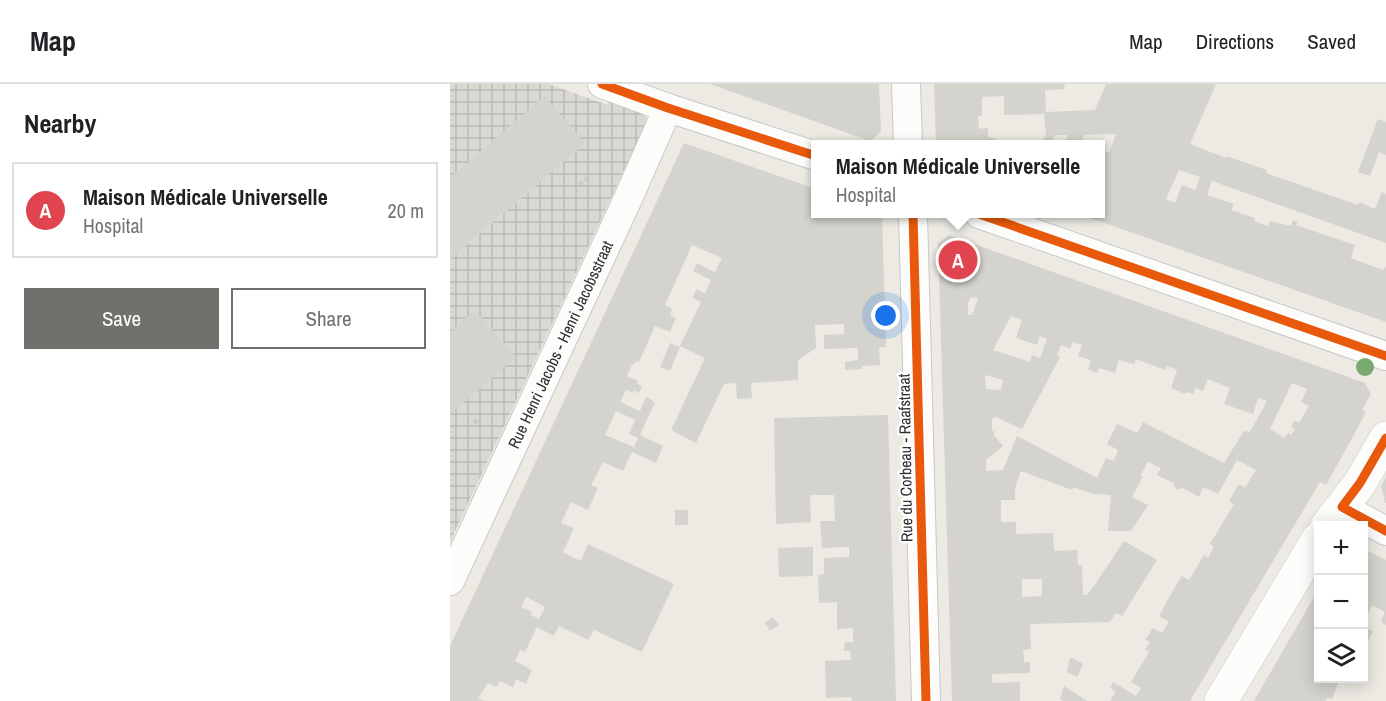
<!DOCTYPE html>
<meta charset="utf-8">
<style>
body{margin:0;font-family:"Archivo Narrow",sans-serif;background:#f2f2f2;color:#202124}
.controls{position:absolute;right:18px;bottom:18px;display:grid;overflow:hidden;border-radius:0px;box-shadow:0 3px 15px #0003}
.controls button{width:54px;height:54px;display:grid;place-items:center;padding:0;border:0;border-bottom:2px solid #e0e0e0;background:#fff;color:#202124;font:30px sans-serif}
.you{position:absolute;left:436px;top:232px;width:21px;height:21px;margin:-15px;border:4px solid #fff;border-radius:50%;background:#1a73e8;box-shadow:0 0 0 9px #1a73e833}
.badge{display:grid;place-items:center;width:39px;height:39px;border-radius:50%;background:#70706d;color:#fff;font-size:20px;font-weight:700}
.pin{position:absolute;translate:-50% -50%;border:3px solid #fff;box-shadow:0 2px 6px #0006}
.popup{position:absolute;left:361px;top:56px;width:294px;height:78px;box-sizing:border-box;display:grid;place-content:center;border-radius:0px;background:#fff;filter:drop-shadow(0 2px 4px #0005);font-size:20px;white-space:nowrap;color:#757577}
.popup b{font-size:22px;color:#202124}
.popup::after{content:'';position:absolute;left:50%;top:100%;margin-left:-12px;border:12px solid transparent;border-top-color:#fff}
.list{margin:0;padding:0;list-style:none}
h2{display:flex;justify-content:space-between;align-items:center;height:78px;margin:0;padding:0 24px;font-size:26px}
h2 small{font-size:20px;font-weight:400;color:#757577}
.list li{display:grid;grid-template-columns:39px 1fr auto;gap:18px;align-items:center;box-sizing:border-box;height:96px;margin:0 12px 12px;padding:0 12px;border:2px solid #e0e0e0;border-radius:0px}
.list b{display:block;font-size:22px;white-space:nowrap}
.list p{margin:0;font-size:20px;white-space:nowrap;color:#757577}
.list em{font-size:20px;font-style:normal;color:#757577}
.actions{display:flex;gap:12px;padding:18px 24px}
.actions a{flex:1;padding:14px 0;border:2px solid #70706d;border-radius:0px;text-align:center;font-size:21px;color:#70706d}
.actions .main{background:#70706d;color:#fff}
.icon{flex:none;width:33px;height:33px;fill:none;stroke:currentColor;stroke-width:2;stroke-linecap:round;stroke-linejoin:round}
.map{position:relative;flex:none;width:936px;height:617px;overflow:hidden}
header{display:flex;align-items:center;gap:36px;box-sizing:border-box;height:84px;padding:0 30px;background:#fff;border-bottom:2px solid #e0e0e0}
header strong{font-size:28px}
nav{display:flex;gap:33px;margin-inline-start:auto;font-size:21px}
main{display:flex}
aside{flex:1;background:#fff}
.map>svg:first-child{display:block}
</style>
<header>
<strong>Map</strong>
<nav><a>Map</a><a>Directions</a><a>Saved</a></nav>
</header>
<main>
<aside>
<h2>Nearby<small></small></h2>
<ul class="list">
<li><span class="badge" style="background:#e0444e">A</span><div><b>Maison Médicale Universelle</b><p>Hospital</p></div><em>20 m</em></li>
</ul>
<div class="actions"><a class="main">Save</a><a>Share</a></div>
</aside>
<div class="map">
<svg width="936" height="617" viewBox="0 0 936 617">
<defs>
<pattern id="plaza-grid" width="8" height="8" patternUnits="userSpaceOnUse" patternTransform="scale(1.5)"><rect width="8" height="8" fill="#dad8d2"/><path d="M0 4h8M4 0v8" fill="none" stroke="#bbbab5"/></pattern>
</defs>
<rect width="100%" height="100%" fill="#eceae3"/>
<path fill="url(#plaza-grid)" d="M 0,0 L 98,0 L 158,21 L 160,13 L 192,27 L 199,39 L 190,52 L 0,458 L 0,175 L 135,59 L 0,94 Z"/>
<g fill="#d4d3ce" fill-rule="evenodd">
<path d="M 260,0 L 429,0 L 431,48 L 420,57 Z"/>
<path d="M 484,0 L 615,0 L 614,5 L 595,6 L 596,28 L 645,26 L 656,0 L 766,0 L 740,60 L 776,74 L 776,72 L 817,86 L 816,89 L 908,121 L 909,118 L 925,125 L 932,108 L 936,110 L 936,159 L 762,97 L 757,111 L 784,120 L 781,126 L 805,134 L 804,137 L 818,142 L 820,137 L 841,142 L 843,136 L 848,138 L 846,141 L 905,161 L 901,174 L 933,186 L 936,183 L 936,238 L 629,130 L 651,129 L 651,66 L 659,69 L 666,50 L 634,51 L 631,60 L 614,60 L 618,51 L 605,51 L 601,60 L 591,60 L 596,51 L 594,30 L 554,31 L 554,12 L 532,13 L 532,32 L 528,32 L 529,45 L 538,44 L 538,53 L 546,55 L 545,60 L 486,60 ZM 729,86 L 750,93 L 745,106 L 732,101 L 725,119 L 716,115 Z"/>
<path d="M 94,12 L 135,59 L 0,175 L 0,94 Z"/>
<path d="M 928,35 L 936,38 L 936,71 L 929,68 L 920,92 L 908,88 Z"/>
<path d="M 234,59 L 366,105 L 366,130 L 432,130 L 436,263 L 429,263 L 430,281 L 412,282 L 412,285 L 395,286 L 395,278 L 408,276 L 408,264 L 374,265 L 374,251 L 394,250 L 394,240 L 365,241 L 366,264 L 348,276 L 348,296 L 301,299 L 302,314 L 287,315 L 286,299 L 274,300 L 246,359 L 221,346 L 255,274 L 230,262 L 251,218 L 242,214 L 247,205 L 255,210 L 261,196 L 243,187 L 247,179 L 265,188 L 272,174 L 242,161 L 215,221 L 222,225 L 220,231 L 226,234 L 220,248 L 205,242 L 189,278 L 186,277 L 184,281 L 182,280 L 177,292 L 188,297 L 187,300 L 192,302 L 189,309 L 184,306 L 183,309 L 176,306 L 170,318 L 190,327 L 196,313 L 205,318 L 190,351 L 213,362 L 206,379 L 182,368 L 173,387 L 153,378 L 141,401 L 148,404 L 138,426 L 121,418 L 111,439 L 124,444 L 113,468 L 131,477 L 138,460 L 224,500 L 192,568 L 144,546 L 138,556 L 109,542 L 104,552 L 87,543 L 75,568 L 70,566 L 65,577 L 82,586 L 76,600 L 66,595 L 63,603 L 50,597 L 46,603 L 38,599 L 28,614 L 35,617 L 0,617 L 0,562 ZM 166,327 L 185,336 L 179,350 L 188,354 L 184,363 L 155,351 ZM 76,513 L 95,523 L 89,535 L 81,531 L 82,528 L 71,523 Z"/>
<path d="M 499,151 L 915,299 L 921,310 L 912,326 L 916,328 L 906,347 L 876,401 L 870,398 L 740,617 L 660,617 L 666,608 L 660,604 L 663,598 L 686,612 L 691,604 L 681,598 L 699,568 L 695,565 L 700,558 L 695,556 L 703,544 L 712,549 L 719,538 L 709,532 L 722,508 L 732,492 L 739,496 L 754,471 L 758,474 L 764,462 L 760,460 L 784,420 L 779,417 L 789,400 L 795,404 L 806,386 L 787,376 L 768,410 L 753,403 L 749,413 L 733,404 L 726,406 L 723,399 L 707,391 L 711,384 L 698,378 L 690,392 L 693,393 L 682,413 L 698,421 L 681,447 L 658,447 L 661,411 L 644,410 L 623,403 L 622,406 L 571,387 L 565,404 L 565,416 L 551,416 L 551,438 L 566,438 L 566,450 L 603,449 L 604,467 L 627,466 L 628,481 L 632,481 L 633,511 L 637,511 L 644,502 L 674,457 L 707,476 L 672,532 L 666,529 L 660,538 L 580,540 L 581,565 L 573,566 L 574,578 L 580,578 L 580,589 L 542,590 L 542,599 L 570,598 L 570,617 L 502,617 L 488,159 ZM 521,213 L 528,214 L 522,231 L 518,231 L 518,219 ZM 561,232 L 572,236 L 566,254 L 587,261 L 590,252 L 597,255 L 590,274 L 582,271 L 580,278 L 543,266 ZM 623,258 L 632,261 L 628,272 L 641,276 L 638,285 L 647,289 L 649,284 L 665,289 L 669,276 L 684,280 L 686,275 L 715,286 L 717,282 L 727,286 L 721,304 L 735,310 L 736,308 L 743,310 L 746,304 L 753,307 L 758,295 L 780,304 L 774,320 L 788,325 L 803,330 L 808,314 L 817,317 L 800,348 L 794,347 L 774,379 L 693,338 L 687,349 L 667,340 L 657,360 L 668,366 L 664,377 L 656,374 L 647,394 L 567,352 L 553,386 L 536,387 L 536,376 L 553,362 L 544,351 L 544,347 L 542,347 L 542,334 L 546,333 L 572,345 L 610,273 L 607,271 L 611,261 L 620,265 ZM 535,291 L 553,296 L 551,306 L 536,305 ZM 842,299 L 857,305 L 851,318 L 859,322 L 849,339 L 845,336 L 841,343 L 845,345 L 841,351 L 838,349 L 834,354 L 820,345 ZM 572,495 L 592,495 L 592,512 L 572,513 Z"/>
<path d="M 25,226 L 66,273 L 0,330 L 0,248 Z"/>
<path d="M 220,259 L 230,263 L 220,287 L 210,283 Z"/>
<path d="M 438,331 L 446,617 L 402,617 L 401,613 L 376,614 L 375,577 L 401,576 L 400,567 L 394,567 L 395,558 L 403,558 L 403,544 L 387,545 L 387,518 L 369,519 L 368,491 L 374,490 L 374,474 L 399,473 L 399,463 L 372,464 L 370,437 L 385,437 L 384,411 L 360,411 L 361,438 L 326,440 L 324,334 Z"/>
<path d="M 936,393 L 936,419 L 935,419 L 931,402 Z"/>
<rect x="225" y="426" width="13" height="15"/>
<path d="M 363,463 L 363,492 L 329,493 L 328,464 Z"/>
<path d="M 914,465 L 936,476 L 936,541 L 931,538 L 935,528 L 922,521 L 915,535 L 918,536 L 915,544 L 923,547 L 914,565 Z"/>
<path d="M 868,506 L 868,594 L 890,594 L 882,615 L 877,614 L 876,617 L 804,617 Z"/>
<path d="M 323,533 L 329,541 L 320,547 L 315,539 Z"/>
<path d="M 620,573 L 633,580 L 627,593 L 617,588 Z"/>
<path d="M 614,602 L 637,617 L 613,617 L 610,615 Z"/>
</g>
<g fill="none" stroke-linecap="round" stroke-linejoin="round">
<defs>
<g id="street">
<path d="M 152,0 L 218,24 L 366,72"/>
<path d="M 456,0 L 458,60"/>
<path d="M 463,130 L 476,617"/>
<path d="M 529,130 L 936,272"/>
<path d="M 892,423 L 936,447"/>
<path id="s1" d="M 0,497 L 176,119 L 218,24"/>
</g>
<g id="secondary">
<path d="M 877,442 L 910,399 L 936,354"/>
<path d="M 771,617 L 868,455"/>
</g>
</defs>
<use href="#street" stroke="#c9c8c8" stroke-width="30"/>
<use href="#secondary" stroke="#c9c8c8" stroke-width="34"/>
<g stroke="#cacac9" stroke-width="4" stroke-dasharray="4.5 3" stroke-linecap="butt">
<path d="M 129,101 L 137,94"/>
<path d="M 24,339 L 29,335"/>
</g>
<use href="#street" stroke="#fcfcfb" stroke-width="28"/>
<use href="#secondary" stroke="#fcfcfb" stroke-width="33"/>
<defs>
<g id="cycleway">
<path d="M 152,0 L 218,24 L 366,72"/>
<path d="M 463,130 L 476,617"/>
<path d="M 529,130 L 936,272"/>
<path d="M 936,354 L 910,399 L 892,423 L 936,447"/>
</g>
</defs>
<use href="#cycleway" stroke="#fff" stroke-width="13"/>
<use href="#cycleway" stroke="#e8590c" stroke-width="9"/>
</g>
<circle fill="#78aa71" cx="915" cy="283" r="9"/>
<g text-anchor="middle" stroke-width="4.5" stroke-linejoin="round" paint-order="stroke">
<g font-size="16" fill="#2e2e2e" stroke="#fff">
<text dy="6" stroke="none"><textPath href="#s1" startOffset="261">Rue Henri Jacobs - Henri Jacobsstraat</textPath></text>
<text transform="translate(455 374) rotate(-91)" y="6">Rue du Corbeau - Raafstraat</text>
</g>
</g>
</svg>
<div class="controls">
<button>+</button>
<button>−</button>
<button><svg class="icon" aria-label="layers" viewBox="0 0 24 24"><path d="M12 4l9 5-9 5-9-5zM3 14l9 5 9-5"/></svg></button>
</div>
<div class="you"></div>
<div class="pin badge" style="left:508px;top:176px;background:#e0444e">A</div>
<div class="popup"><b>Maison Médicale Universelle</b>Hospital</div>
</div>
</main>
